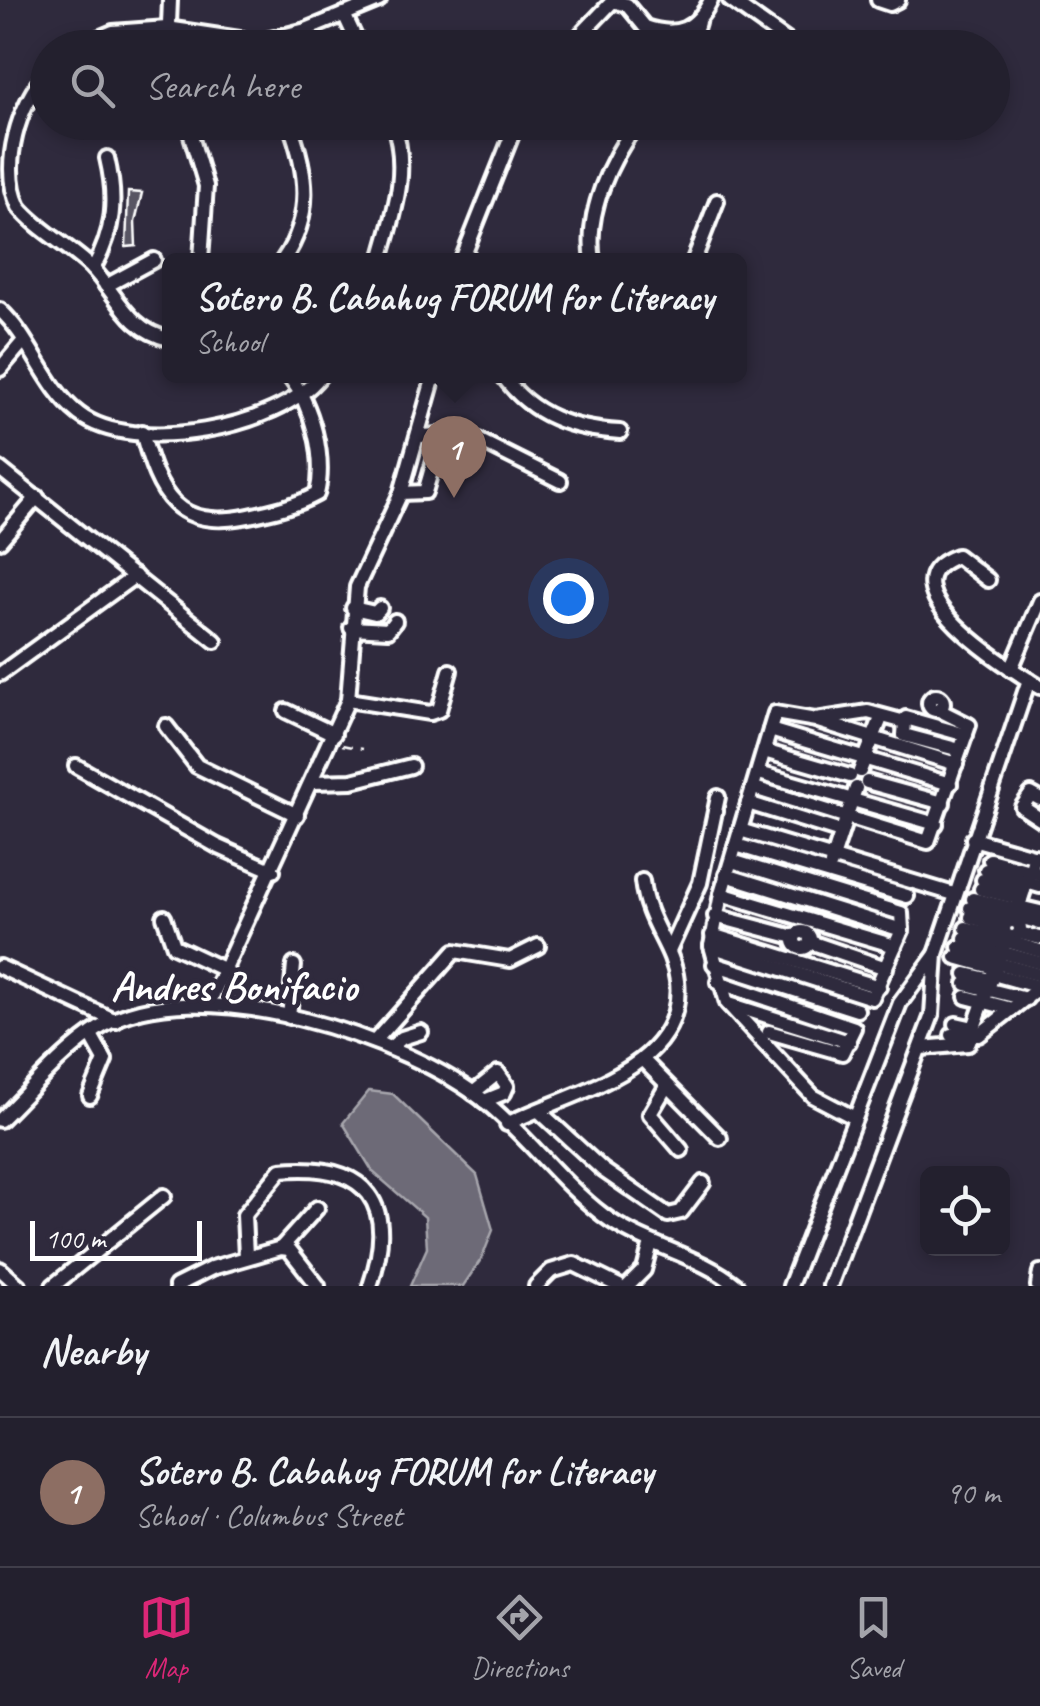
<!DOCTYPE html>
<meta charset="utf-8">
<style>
body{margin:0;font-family:Caveat,sans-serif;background:#2f2d3a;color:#f1f3f6}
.controls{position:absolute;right:30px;bottom:30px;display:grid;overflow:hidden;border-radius:15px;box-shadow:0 5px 15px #0003}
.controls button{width:90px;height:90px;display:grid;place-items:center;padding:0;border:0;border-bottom:2px solid #403e4a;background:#23202e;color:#f1f3f6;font:50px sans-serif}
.scale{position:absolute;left:30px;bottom:25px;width:172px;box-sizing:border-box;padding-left:10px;border:5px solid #fff;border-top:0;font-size:28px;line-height:35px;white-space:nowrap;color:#fff;-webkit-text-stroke:8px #2f2a3d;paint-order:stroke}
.you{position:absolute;left:568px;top:598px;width:35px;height:35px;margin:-25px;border:8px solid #fff;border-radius:50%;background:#1a73e8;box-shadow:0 0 0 15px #1a73e833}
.badge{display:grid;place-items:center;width:65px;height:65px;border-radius:50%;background:#db2777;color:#fff;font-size:32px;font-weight:700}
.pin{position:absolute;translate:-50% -82px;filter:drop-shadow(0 2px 5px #0008)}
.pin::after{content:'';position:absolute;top:52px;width:35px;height:30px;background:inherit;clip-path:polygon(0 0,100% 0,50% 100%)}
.popup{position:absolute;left:162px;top:253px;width:585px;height:130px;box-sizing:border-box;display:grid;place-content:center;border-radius:15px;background:#23202e;filter:drop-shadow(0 2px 8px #0005);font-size:32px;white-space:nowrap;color:#a3a3aa}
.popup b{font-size:38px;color:#f1f3f6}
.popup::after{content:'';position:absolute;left:50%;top:100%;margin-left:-20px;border:20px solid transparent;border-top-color:#23202e}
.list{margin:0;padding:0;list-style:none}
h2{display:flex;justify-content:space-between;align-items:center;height:130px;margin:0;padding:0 40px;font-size:42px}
h2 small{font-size:32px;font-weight:400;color:#a3a3aa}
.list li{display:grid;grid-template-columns:65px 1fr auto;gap:30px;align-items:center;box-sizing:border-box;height:150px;padding:0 40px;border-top:2px solid #403e4a}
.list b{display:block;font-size:38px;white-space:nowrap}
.list p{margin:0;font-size:32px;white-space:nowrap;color:#a3a3aa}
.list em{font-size:32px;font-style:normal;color:#a3a3aa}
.icon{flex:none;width:55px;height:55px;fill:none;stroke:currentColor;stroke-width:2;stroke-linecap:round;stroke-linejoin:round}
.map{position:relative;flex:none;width:1040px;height:1286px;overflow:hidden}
.search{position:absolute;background:#23202e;box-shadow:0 5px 15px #0003;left:30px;right:30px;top:30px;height:110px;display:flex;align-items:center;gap:25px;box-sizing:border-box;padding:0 35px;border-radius:55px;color:#a3a3aa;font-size:38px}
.sheet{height:280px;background:#23202e}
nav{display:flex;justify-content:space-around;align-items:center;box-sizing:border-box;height:140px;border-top:2px solid #403e4a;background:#23202e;font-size:28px;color:#a3a3aa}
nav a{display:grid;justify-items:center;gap:5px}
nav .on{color:#db2777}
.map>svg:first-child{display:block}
</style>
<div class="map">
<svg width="1040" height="1286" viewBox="0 0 1040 1286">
<rect width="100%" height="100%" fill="#2f2a3d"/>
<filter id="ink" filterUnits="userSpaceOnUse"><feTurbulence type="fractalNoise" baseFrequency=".01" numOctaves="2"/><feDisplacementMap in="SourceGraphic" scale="20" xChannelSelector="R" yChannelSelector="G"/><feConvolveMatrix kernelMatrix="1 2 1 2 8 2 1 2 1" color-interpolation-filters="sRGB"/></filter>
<g filter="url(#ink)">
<path fill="#6d6a77" stroke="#a7a6ad" stroke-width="2.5" d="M 369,1091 L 393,1094 L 477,1175 L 493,1230 L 482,1258 L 463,1286 L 410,1286 L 427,1248 L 425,1217 L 373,1172 L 343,1123 Z"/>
<path fill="#595564" stroke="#fff" stroke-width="2.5" d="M 128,192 L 142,193 L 135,222 L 136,246 L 126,247 Z"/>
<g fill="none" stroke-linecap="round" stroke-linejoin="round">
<defs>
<g id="minor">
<path d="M 730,0 L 797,48"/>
<path d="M 878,0 L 890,4 L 898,0"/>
<path d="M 344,14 L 360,48"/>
<path d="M 75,48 L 113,32 L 167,28 L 259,42 L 306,30 L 379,0"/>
<path d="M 168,48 L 170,0"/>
<path d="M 568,48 L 613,1 L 627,5 L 645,27 C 677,38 696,30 711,0"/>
<path d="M 690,48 L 698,22"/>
<path d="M 48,72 C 18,103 0,167 19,207 C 38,230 69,246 91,267 C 118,295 128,330 169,339"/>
<path d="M 187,122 L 206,186 L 201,260"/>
<path d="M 283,260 C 314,215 307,171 289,122"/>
<path d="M 381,260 C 394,212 410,171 393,122"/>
<path d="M 462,260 L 517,122"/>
<path d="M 593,260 C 585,213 610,160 638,122"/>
<path d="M 694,260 L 717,201"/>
<path d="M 93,269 C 114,231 117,200 107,158"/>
<path d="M 106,286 L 154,260"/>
<path d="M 0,310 C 32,339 44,387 79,414 C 133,456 280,428 320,376"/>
<path d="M 0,369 L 22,343"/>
<path d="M 503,376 C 532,416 572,429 620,432"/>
<path d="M 142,432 C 159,496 177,531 249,516 C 273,511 295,506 317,494 C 326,457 312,405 289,376"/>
<path d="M 420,436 L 466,434 L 560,481"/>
<path d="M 0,469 L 215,641"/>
<path d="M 401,493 L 425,492 L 437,451 L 452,432"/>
<path d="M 0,541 L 37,497"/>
<path d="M 988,580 L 957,556 C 875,585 1012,670 1040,687"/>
<path d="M 353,608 L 375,613 L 380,608"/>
<path d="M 351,628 L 388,630 L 395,621"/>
<path d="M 1011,669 L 1040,601"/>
<path d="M 0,674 L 135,576"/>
<circle cx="936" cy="703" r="7"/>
<path d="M 348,700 L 430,713 L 439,710 L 450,671"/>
<path d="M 286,711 L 334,734"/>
<path d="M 906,718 L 966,735"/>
<path d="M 818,721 L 956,764"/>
<path d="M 166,726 L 197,766 L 297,815"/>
<path d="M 770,730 L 950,784"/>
<path d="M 764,751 L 850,776"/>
<path d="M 76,766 L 217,846 L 273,871"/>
<path d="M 860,771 L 881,718"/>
<path d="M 759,773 L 936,824"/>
<path d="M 313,782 L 352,781 L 411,766"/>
<path d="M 867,782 L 943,803"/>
<path d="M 754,788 L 928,842 L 969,725 L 939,710"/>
<path d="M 1040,799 L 1031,794 L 1022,807 L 1040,819"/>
<path d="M 748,803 L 841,832"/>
<path d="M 740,830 L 954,894"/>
<path d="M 973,839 L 1040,858"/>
<path d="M 736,845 L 907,896"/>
<path d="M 990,860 L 1040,874"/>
<path d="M 831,864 L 856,788"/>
<path d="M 986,870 L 1040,886"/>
<path d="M 726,875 L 902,930"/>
<path d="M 983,880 L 1024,890"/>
<path d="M 981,889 L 1021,899"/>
<path d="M 721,894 L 895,946"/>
<path d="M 973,899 L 1018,910"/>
<path d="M 1019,907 L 1040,912"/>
<path d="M 970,908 L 1015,919"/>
<path d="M 715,916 L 794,937"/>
<path d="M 1016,916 L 1040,923"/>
<path d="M 164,917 L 174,946 L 227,971"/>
<path d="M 971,917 L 1004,927"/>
<circle cx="1012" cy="929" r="8"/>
<path d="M 1014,921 L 1035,856"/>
<path d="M 966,928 L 1006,938"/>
<circle cx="802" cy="940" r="8"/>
<path d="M 1019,933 L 1040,938"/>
<path d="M 712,935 L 879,987"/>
<path d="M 965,938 L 1003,948"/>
<path d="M 1006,941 L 1040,951"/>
<path d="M 810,942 L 886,968"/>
<path d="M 711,946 L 872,998 L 902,930 L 901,913 L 732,861"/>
<path d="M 959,947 L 999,958"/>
<path d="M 669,951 L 700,883 L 718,797"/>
<path d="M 1001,952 L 1040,963"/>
<path d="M 936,954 L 1029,680"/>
<path d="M 956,957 L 995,968"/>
<path d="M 997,963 L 1040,975"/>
<path d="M 714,964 L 857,1010"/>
<path d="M 0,967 L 116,1021"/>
<path d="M 966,974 L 991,980"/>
<path d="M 993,974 L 1040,987"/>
<path d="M 718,982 L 854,1028 L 842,1053 L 769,1032"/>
<path d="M 966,984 L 1026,999"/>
<path d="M 966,997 L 1012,1009"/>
<path d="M 209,1003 L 348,700 L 357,587 L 401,493 L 434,376"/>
<path d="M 729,1004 L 849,1042"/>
<path d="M 289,1017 L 294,965"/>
<path d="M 956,1024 L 974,1028"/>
<path d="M 952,1035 L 979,1035 L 1040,987"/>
<path d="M 375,1041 L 455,951 L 510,960 L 538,946"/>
<path d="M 390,1048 L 402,1038 L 421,1032"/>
<path d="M 921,1048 L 968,1044 L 1007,936"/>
<path d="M 643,1060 L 720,1138"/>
<path d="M 667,1085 L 650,1114 L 681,1150"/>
<path d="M 473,1093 L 498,1073 L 507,1086 L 504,1093 L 484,1101"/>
<path d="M 90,1096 L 105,1060 L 91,1035"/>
<path d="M 539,1111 L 603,1170 L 668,1215 L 681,1212 L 703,1183"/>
<path d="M 855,1118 L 813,1096 L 727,1003 L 711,946 L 721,894 L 775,713 L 816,720 L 868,712 L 905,722 L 904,735 L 960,750"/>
<path d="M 0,1120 C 32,1089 63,1051 101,1027 C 195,968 409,1038 488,1104 C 529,1138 560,1182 603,1215 C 643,1246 699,1254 737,1286"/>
<path d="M 507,1124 C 566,1093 687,1072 677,981 C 673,945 647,925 642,881"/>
<path d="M 281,1248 L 317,1208"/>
<path d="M 246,1256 L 244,1215 L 281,1170 C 368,1162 398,1204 370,1286"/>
<path d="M 0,1269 L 19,1286"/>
<path d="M 53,1286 L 164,1196"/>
<path d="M 176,1286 L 212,1268 L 281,1248 L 289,1249 L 318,1286"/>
<path d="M 536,1286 L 551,1271 L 574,1264 L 619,1286"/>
<path d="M 628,1286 L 644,1270 L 651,1243"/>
<path d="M 790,1286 L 900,1003 L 936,954 L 932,1015 L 830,1286"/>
<path d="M 1038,1286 L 1040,1272"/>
</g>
</defs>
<use href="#minor" stroke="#fff" stroke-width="20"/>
<path stroke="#fff" stroke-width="2.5" stroke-dasharray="10 8" stroke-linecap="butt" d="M 342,745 L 363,749"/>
<use href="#minor" stroke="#2f2a3d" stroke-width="12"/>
</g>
</g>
<g text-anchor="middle" stroke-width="9" stroke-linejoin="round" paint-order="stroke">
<g font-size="42" font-weight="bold" fill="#fff" stroke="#2f2a3d">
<text x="234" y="1000">Andres Bonifacio</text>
</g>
</g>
</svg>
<div class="controls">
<button><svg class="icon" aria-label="locate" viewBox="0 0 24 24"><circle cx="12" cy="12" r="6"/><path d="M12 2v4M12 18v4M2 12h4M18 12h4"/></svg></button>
</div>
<div class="scale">100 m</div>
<div class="you"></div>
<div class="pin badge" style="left:454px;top:498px;background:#8d6e63">1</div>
<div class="popup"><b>Sotero B. Cabahug FORUM for Literacy</b>School</div>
<div class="search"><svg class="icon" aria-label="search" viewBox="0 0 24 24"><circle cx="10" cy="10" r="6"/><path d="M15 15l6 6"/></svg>Search here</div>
</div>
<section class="sheet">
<h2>Nearby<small></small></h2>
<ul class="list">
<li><span class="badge" style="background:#8d6e63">1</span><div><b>Sotero B. Cabahug FORUM for Literacy</b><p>School · Columbus Street</p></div><em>90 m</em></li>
</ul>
</section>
<nav>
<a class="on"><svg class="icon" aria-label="map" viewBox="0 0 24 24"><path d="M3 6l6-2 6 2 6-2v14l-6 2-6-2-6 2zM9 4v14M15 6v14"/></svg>Map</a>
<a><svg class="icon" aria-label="directions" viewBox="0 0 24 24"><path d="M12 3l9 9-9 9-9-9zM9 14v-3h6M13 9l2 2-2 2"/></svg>Directions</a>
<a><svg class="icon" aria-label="saved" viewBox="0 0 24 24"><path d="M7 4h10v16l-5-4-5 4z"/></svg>Saved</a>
</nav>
